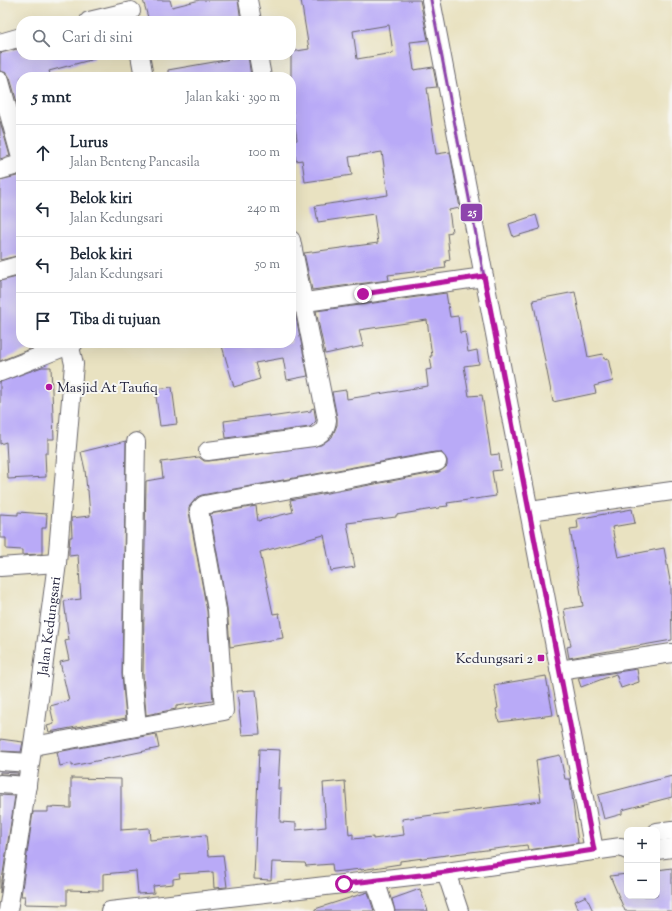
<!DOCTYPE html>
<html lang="id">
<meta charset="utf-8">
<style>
body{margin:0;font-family:"Sorts Mill Goudy",serif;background:#f2f2f3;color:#1f2937}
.controls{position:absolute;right:12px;bottom:12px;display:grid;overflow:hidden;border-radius:8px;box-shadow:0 4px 16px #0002}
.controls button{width:36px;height:36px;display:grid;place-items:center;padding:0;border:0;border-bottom:1px solid #e0e1e3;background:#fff;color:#1f2937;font:20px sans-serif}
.stop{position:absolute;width:12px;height:12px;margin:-9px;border:3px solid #b5179e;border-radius:50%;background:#fff}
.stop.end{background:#b5179e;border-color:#fff;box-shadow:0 1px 4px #0008}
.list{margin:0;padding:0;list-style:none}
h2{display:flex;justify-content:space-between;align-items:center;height:52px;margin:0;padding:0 16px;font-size:17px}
h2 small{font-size:13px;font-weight:400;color:#747a83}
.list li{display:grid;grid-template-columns:26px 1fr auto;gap:12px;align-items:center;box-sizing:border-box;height:56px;padding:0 16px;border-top:1px solid #e0e1e3}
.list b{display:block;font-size:15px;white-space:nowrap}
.list p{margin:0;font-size:13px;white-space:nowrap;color:#747a83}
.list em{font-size:13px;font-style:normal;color:#747a83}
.icon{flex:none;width:22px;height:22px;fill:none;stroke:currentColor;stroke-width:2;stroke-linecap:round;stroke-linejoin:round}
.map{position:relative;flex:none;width:672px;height:911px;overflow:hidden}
.search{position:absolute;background:#fff;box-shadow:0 4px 16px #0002;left:16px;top:16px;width:280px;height:44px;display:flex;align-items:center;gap:10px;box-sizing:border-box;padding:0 14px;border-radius:16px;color:#747a83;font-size:15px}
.panel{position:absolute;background:#fff;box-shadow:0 4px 16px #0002;left:16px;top:72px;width:280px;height:276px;border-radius:16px}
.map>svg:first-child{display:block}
</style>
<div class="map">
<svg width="672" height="911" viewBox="0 0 672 911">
<rect width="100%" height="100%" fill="#f6f6f2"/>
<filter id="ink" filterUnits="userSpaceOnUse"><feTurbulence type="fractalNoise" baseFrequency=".025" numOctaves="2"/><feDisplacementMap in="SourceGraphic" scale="8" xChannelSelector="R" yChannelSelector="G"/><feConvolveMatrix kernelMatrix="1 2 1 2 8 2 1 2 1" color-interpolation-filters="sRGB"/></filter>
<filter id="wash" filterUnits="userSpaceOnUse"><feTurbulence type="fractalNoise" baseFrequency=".012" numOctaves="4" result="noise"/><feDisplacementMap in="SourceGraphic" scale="16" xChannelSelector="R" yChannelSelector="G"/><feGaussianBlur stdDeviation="0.9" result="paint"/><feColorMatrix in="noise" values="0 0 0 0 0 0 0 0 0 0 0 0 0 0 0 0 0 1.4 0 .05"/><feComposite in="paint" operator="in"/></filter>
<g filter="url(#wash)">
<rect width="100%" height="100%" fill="#e9e2c1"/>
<g id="blocks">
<g fill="#b9aaf7" fill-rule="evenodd">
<path d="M 143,0 L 170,0 L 172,7 L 200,0 L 238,0 L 241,21 L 149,21 Z"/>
<path d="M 301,0 L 420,0 L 428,40 L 410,42 L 414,70 L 433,67 L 437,87 L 427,88 L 436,154 L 450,152 L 460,208 L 449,210 L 452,232 L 447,233 L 450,260 L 445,261 L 446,268 L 388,275 L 389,280 L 312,290 L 304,253 L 378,243 L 374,214 L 318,222 L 315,206 L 388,195 L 382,152 L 349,157 L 352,175 L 305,182 L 302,160 L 296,161 L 293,141 L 297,140 L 291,98 L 291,52 L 309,49 ZM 389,25 L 393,53 L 357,59 L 353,31 Z"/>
<path d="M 21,48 L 21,55 L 94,55 L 94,59 L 49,71 L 51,77 L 21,77 L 21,101 L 17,102 L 10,78 L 7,73 L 0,71 L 0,53 Z"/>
<path d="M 230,55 L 248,55 L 251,77 L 168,77 L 168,70 L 231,59 Z"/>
<path d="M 0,121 L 10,156 L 0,159 Z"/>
<path d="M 21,175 L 21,255 L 0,260 L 0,180 Z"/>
<path d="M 536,215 L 540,229 L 513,237 L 509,224 Z"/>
<path d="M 21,276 L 21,343 L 45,343 L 0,361 L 0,281 Z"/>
<path d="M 575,292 L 588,357 L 603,354 L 604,359 L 608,358 L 613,381 L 594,386 L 596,393 L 553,402 L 533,300 Z"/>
<path d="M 446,293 L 450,317 L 458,316 L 460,333 L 465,332 L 468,352 L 477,350 L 479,364 L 464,366 L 469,396 L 482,395 L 491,455 L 499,454 L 501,470 L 492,471 L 496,496 L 447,503 L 448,506 L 439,507 L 439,508 L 396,515 L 396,517 L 347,523 L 355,567 L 331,571 L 324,535 L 260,552 L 273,614 L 279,613 L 283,638 L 230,647 L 227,608 L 210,514 L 256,506 L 258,521 L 293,512 L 290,500 L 439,472 L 447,466 L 447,460 L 441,452 L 435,452 L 202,495 L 197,497 L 189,507 L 189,512 L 207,611 L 213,701 L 176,706 L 176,709 L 146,715 L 143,674 L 146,481 L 163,478 L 161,462 L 199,457 L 204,461 L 209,461 L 321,445 L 332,437 L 337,425 L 337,418 L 332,392 L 346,390 L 347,399 L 428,386 L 426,370 L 432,369 L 430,356 L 432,356 L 427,320 L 359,330 L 363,346 L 325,354 L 316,311 Z"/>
<path d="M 296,317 L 308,376 L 287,380 L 283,358 L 255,363 L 260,379 L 234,387 L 222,346 L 234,343 L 291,343 L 291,318 Z"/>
<path d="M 42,367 L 51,367 L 54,439 L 48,439 L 48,453 L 45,453 L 46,477 L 8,479 L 6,442 L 0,444 L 0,382 Z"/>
<path d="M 172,387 L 177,424 L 160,426 L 155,389 Z"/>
<path d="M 314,408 L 316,421 L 310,427 L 226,438 L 224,421 L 270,415 L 270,417 L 311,411 L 311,409 Z"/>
<path d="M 126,441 L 122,674 L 126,718 L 49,732 L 47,726 L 54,724 L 50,706 L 69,701 L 60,662 L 69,660 L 65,641 L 69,640 L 64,601 L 81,599 L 78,555 L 69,556 L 69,549 L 70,537 L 72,537 L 71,518 L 90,516 L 88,490 L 87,490 L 85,470 L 81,452 Z"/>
<path d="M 632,509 L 635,523 L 612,527 L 618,557 L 664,548 L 671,586 L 672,640 L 569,658 L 567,647 L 571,646 L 564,609 L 583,606 L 570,529 L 578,528 L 577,519 Z"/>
<path d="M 18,512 L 47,514 L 46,528 L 42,528 L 42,554 L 22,555 L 22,550 L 6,549 L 6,538 L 0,538 L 0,514 L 18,515 Z"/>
<path d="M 637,669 L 639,682 L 621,688 L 616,674 L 581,687 L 578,678 Z"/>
<path d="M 546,676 L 553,715 L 499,722 L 496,709 L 498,708 L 494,685 Z"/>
<path d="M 256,690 L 260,734 L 242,735 L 237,691 Z"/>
<path d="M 156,734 L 159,748 L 72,766 L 72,763 L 60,766 L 57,752 Z"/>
<path d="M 0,739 L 23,742 L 21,752 L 0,751 Z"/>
<path d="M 259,749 L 280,750 L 278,789 L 281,789 L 280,822 L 296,823 L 296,830 L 326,827 L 323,783 L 345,781 L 349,835 L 353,834 L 353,839 L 373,837 L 373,839 L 404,835 L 402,819 L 541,801 L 536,760 L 560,755 L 565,779 L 570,779 L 578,843 L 528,850 L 527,845 L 486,850 L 400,861 L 400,864 L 361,870 L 361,869 L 333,872 L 332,864 L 306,866 L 305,863 L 272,862 L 271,880 L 254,879 Z"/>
<path d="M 0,772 L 18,773 L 18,775 L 0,774 Z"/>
<path d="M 672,776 L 672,797 L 622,810 L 622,814 L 604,819 L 598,795 Z"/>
<path d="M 71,778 L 121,779 L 121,830 L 149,828 L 150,840 L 206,835 L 208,856 L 223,855 L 227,887 L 214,888 L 213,872 L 179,874 L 180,878 L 173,879 L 173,884 L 153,886 L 154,893 L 138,894 L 136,871 L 103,874 L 103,891 L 67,890 L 67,905 L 24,904 L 25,896 L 21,896 L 33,812 L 48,812 L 48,807 L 71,808 Z"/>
<path d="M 0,795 L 15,796 L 0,893 Z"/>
<path d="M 672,868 L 672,911 L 625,911 L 610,876 L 627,874 L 627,896 L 657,896 L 657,870 Z"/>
<path d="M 420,889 L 428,911 L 395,911 L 392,899 Z"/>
<path d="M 368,892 L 374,911 L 315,911 L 315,909 Z"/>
<path d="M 586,896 L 593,911 L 579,911 L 575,901 Z"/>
</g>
</g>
</g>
<g filter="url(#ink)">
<use href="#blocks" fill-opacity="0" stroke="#68656a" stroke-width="1"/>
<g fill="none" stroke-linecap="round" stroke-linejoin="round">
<defs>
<g id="minor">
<path d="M 248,0 L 252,21"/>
<path d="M 431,0 L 594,850"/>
<path d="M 89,21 L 131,11"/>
<path d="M 0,43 L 21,37"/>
<path d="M 140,55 L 144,77"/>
<path d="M 258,55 L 262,77"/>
<path d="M 0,81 L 21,158"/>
<path d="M 0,170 L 21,164"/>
<path d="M 0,271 L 21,265"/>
<path d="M 291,304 L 484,277"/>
<path d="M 0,372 L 74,343"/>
<path d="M 136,442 L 132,674 L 137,726"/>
<path d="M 208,451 L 313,437 C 322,434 326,429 327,420 L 291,240"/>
<path d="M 530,511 L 672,491"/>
<path d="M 0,567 L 57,563"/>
<path d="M 559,670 L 672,653"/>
<path d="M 33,746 L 224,711 L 217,610 L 199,510 L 204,505 L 437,462"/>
<path d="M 0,761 L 30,763"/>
<path d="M 0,784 L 27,786"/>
<path d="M 657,832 L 672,830"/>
<path d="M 657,850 L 672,848"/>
<path d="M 446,872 L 459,911"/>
<path d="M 375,880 L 385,911"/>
<path id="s1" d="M 8,911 L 34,737 L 57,563 L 74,364 L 69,343"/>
<path d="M 110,911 L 446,872 L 621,847 L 627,850"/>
</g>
</defs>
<use href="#minor" stroke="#68656a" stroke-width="20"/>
<use href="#minor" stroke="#fff" stroke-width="18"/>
<defs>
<path id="bus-1" d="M 431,0 L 594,850"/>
</defs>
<use href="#bus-1" stroke="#f6f6f2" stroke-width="6"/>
<use href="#bus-1" stroke="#8e44ad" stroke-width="3"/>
</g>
</g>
<g fill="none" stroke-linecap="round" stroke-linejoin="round" filter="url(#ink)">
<path stroke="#b5179e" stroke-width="5" d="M 344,884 L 446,872 L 594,850 L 484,276 L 363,294"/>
</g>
<g fill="#b5179e" stroke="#f6f6f2" stroke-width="1.5">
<circle cx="49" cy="387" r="4"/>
<rect x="537" y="654" width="8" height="8" rx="2"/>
</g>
<g text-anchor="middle" stroke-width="4" stroke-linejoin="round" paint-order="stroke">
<g font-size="14" fill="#22223b" stroke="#f6f6f2" text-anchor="start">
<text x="57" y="392">Masjid At Taufiq</text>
<text x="533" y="663" text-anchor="end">Kedungsari 2</text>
</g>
<g font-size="14" fill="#22223b" stroke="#f6f6f2">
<text dy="5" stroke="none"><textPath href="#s1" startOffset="288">Jalan Kedungsari</textPath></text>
</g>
</g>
<rect stroke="#f6f6f2" stroke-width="1.5" x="460" y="203" width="23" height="19" rx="4" fill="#8e44ad"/>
<g font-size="11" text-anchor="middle" font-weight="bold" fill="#fff">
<text x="472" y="216">25</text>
</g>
</svg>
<div class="controls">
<button>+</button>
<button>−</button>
</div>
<div class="stop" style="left:344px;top:884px"></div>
<div class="stop end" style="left:363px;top:294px"></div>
<div class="search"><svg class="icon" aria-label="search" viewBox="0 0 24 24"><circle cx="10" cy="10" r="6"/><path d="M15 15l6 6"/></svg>Cari di sini</div>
<section class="panel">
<h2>5 mnt<small>Jalan kaki · 390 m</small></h2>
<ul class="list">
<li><svg class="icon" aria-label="ahead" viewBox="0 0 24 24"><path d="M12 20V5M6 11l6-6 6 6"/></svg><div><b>Lurus</b><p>Jalan Benteng Pancasila</p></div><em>100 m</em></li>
<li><svg class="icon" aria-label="left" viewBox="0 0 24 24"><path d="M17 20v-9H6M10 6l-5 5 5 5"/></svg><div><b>Belok kiri</b><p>Jalan Kedungsari</p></div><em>240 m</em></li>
<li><svg class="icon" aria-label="left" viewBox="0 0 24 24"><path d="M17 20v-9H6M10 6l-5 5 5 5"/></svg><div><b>Belok kiri</b><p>Jalan Kedungsari</p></div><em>50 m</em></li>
<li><svg class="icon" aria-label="arrive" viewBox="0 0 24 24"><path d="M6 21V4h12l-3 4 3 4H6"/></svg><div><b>Tiba di tujuan</b></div></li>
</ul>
</section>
</div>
